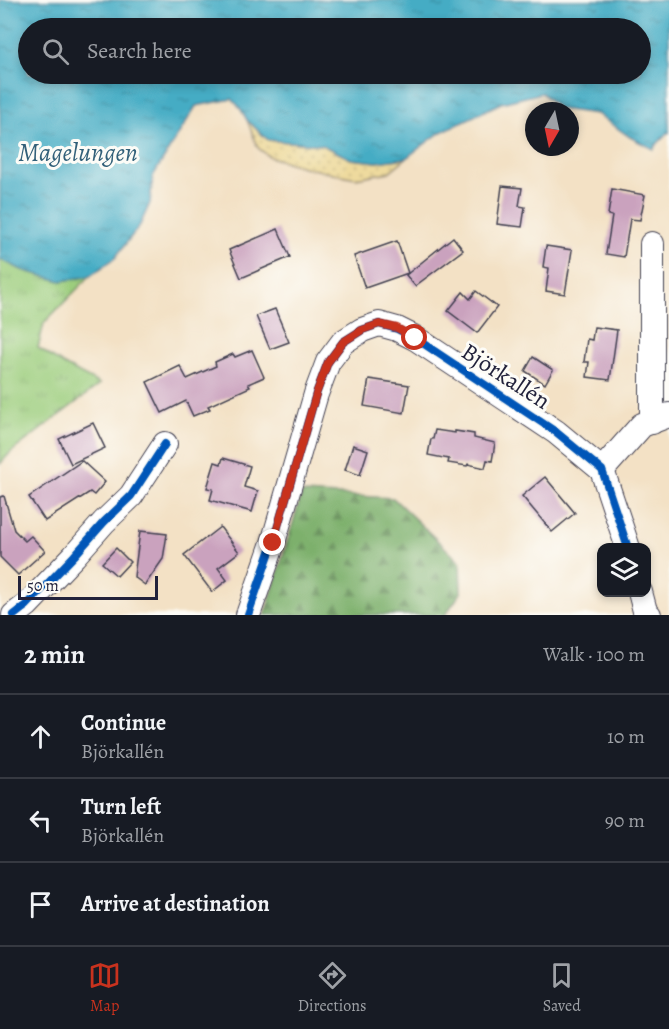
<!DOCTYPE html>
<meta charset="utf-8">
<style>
body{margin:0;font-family:Alegreya,serif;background:#242831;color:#f1f3f6}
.controls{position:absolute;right:18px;bottom:18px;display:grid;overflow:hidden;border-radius:12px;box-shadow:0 3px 9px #0003}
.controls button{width:54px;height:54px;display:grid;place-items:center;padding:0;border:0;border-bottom:2px solid #363941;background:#171b24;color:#f1f3f6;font:30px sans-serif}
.compass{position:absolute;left:525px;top:102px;width:54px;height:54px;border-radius:50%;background:#171b24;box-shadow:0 3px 9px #0003;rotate:189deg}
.scale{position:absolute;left:18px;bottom:15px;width:140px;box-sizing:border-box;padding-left:6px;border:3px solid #22223b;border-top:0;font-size:16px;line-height:21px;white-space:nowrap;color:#22223b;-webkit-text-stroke:4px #fdfcf7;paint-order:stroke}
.stop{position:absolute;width:18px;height:18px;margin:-14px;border:4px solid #c8321e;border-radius:50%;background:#fff}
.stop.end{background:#c8321e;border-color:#fff;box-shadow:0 2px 6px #0008}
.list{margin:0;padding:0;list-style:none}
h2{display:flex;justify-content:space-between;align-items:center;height:78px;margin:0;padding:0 24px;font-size:26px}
h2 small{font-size:20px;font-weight:400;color:#9ea1a6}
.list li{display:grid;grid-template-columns:39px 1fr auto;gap:18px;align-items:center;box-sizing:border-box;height:84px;padding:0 24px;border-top:2px solid #363941}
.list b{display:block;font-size:22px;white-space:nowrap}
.list p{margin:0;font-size:20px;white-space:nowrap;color:#9ea1a6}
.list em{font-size:20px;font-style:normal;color:#9ea1a6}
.icon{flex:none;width:33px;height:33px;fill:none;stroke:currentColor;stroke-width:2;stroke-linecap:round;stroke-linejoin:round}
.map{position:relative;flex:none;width:669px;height:615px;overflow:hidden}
.search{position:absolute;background:#171b24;box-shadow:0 3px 9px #0003;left:18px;right:18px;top:18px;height:66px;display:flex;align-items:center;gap:15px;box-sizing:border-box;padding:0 21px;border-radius:33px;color:#9ea1a6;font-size:22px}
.sheet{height:330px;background:#171b24}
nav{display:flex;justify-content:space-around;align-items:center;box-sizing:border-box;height:84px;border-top:2px solid #363941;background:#171b24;font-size:16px;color:#9ea1a6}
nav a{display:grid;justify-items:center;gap:3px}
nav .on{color:#c8321e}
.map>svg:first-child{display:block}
</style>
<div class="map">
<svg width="669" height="615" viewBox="0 0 669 615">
<defs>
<pattern id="grass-tufts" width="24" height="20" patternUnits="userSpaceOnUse" patternTransform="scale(1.5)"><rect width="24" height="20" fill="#9ccd7d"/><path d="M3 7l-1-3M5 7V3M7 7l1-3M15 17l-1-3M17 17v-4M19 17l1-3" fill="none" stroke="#86b06d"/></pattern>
<pattern id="forest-firs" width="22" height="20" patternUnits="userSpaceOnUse" patternTransform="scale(1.5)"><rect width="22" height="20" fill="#7db06c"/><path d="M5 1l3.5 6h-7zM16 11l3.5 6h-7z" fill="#668f5a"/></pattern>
<pattern id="sand-dots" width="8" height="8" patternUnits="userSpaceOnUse" patternTransform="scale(1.5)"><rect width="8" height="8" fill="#eeda9e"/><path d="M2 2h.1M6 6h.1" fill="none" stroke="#ccbb89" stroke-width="1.8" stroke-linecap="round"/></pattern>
<pattern id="water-ripples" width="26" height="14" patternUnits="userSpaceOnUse" patternTransform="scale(1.5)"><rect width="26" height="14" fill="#45acc4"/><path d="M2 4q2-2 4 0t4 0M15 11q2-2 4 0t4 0" fill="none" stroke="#398ca0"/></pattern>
</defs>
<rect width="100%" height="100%" fill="#fdfcf7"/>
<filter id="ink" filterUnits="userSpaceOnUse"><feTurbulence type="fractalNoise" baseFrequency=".0167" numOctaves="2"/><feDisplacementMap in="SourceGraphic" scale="12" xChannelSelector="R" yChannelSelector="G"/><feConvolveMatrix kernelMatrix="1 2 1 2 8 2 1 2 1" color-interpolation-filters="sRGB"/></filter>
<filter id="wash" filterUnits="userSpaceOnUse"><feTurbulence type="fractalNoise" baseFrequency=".008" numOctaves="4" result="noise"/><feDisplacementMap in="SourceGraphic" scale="24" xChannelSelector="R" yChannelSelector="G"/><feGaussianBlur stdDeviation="1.35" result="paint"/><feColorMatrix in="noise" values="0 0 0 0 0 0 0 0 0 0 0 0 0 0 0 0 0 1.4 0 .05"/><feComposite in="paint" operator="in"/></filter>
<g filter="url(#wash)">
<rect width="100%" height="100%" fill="#f3e1c5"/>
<path fill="url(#grass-tufts)" stroke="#5f785c" stroke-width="1.5" d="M 0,259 L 22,270 L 61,281 L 90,276 L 44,323 L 38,348 L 64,365 L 100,384 L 10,453 L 0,464 Z"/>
<path fill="url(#forest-firs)" stroke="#506954" stroke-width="1.5" d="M 302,493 L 393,498 L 460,562 L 461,593 L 445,615 L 265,615 Z"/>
<path fill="url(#sand-dots)" stroke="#887e6c" stroke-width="1.5" d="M 247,120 L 268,140 L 322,145 L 351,159 L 377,162 L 406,158 L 389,172 L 356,178 L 303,167 L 270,157 L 258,148 Z"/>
<path fill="url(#water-ripples)" stroke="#346780" stroke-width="1.5" fill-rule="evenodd" d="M 0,0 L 669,0 L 669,133 L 667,133 L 653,149 L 630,137 L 597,114 L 559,109 L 542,93 L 501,103 L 441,132 L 406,158 L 377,162 L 351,159 L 322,145 L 268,140 L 247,120 L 240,108 L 232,99 L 196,106 L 153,176 L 150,203 L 140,225 L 115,258 L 90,276 L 61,281 L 22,270 L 0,259 ZM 28,28 L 640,28 L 640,74 L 28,74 Z"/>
<g id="blocks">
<g fill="#caa2be">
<path d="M 502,186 L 522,188 L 519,206 L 525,207 L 522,227 L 497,224 Z"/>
<path d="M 612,189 L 645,195 L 640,220 L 630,219 L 624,257 L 606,254 L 612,216 L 608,215 Z"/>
<path d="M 278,229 L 290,257 L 241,278 L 229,250 Z"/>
<path d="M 453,237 L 463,250 L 415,286 L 406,275 Z"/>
<path d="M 397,241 L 408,273 L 365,288 L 354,256 Z"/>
<path d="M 546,246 L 572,250 L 565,294 L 546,291 L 549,268 L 543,267 Z"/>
<path d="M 476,291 L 497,307 L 477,333 L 448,311 L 463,292 L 470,299 Z"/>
<path d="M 275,309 L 289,342 L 270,349 L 256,316 Z"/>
<path d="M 594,327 L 617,330 L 610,380 L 587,377 L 589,362 L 584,362 L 587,339 L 592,340 Z"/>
<path d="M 252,350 L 264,377 L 248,384 L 250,387 L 208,406 L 210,409 L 193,416 L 186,401 L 162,413 L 147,382 L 180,366 L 187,379 L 216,366 L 215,362 L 233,354 L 235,357 Z"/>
<path d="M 533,357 L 553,370 L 545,384 L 525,371 Z"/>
<path d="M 369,379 L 409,385 L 404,413 L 364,406 Z"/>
<path d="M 93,423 L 105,448 L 71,464 L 59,439 Z"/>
<path d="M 435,430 L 455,433 L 455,431 L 474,434 L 474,438 L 495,443 L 492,461 L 487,460 L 485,468 L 468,464 L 467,466 L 448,463 L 449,459 L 428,455 L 431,439 L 433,439 Z"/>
<path d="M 353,445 L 368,450 L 360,475 L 345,470 Z"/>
<path d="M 223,458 L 250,466 L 244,487 L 258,491 L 252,512 L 210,500 L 213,489 L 207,488 L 215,462 L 221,464 Z"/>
<path d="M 82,461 L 105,482 L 94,495 L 90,492 L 45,521 L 29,497 Z"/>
<path d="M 545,477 L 575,513 L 552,532 L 522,496 Z"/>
<path d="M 4,496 L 14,530 L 25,541 L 31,536 L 45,551 L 18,575 L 0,557 L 0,497 Z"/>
<path d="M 220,527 L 239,552 L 218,568 L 227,580 L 212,592 L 184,555 Z"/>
<path d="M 140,531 L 167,534 L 163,559 L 145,585 L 134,577 Z"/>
<path d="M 116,548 L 130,562 L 117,576 L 102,563 Z"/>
</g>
</g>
</g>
<g filter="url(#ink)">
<use href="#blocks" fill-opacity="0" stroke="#413f50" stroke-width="1.5"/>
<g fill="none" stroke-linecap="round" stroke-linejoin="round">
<defs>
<g id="minor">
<path d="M 652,244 L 652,422"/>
<path d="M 602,470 L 642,425 L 669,415"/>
<path d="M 640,592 L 645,611 L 649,615"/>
<path d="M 14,615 L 27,605 L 74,556 L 104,522 L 131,496 L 165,444"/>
<path d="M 248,615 L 273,543 L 316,394 L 328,362 L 343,342 L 362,330 L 379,324 L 397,329 L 415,338 L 556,432 L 602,470 L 628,548"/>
</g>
</defs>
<use href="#minor" stroke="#413f50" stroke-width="26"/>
<use href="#minor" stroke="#fff" stroke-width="24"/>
<defs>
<g id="cycleway">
<path d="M 14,615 L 27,605 L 74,556 L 104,522 L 131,496 L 165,444"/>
<path d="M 248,615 L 273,543 L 316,394 L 328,362 L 343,342 L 362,330 L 379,324 L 397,329 L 415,338 L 556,432 L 602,470 L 628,548"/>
</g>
</defs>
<use href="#cycleway" stroke="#fdfcf7" stroke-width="11"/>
<use href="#cycleway" stroke="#0057b8" stroke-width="8"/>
</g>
</g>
<g fill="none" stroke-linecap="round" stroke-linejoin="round" filter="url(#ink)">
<path stroke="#c8321e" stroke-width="8" d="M 273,543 L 316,394 L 328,362 L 343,342 L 362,330 L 379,324 L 397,328 L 415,338"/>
</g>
<g text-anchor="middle" stroke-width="6" stroke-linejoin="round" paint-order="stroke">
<g font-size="24" fill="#22223b" stroke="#fdfcf7">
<text transform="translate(506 376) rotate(33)" y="8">Björkallén</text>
</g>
<g font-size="26" font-style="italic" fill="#326079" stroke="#fdfcf7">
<text x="78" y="161">Magelungen</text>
</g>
</g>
</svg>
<div class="controls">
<button><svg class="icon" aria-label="layers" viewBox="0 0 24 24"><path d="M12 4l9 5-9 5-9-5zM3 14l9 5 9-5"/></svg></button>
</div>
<svg class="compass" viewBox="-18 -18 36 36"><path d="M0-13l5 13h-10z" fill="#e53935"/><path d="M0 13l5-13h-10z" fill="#9ea1a6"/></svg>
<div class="scale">50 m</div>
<div class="stop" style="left:415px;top:338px"></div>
<div class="stop end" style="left:273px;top:543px"></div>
<div class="search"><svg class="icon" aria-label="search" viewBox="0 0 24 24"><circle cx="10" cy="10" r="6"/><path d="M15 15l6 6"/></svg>Search here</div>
</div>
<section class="sheet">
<h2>2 min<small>Walk · 100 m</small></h2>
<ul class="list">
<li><svg class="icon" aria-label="ahead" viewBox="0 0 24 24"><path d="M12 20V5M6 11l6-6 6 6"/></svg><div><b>Continue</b><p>Björkallén</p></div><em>10 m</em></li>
<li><svg class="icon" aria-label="left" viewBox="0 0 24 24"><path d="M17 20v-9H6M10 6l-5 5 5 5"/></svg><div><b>Turn left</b><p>Björkallén</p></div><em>90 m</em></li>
<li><svg class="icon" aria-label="arrive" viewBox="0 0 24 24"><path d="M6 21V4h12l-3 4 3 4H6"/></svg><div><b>Arrive at destination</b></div></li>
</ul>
</section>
<nav>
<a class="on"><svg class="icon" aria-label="map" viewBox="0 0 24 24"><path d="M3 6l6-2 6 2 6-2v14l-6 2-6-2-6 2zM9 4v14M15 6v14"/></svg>Map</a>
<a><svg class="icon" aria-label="directions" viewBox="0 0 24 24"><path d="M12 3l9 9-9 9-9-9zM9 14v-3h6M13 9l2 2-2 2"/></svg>Directions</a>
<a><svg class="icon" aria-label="saved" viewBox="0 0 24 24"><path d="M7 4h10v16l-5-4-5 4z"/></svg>Saved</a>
</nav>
